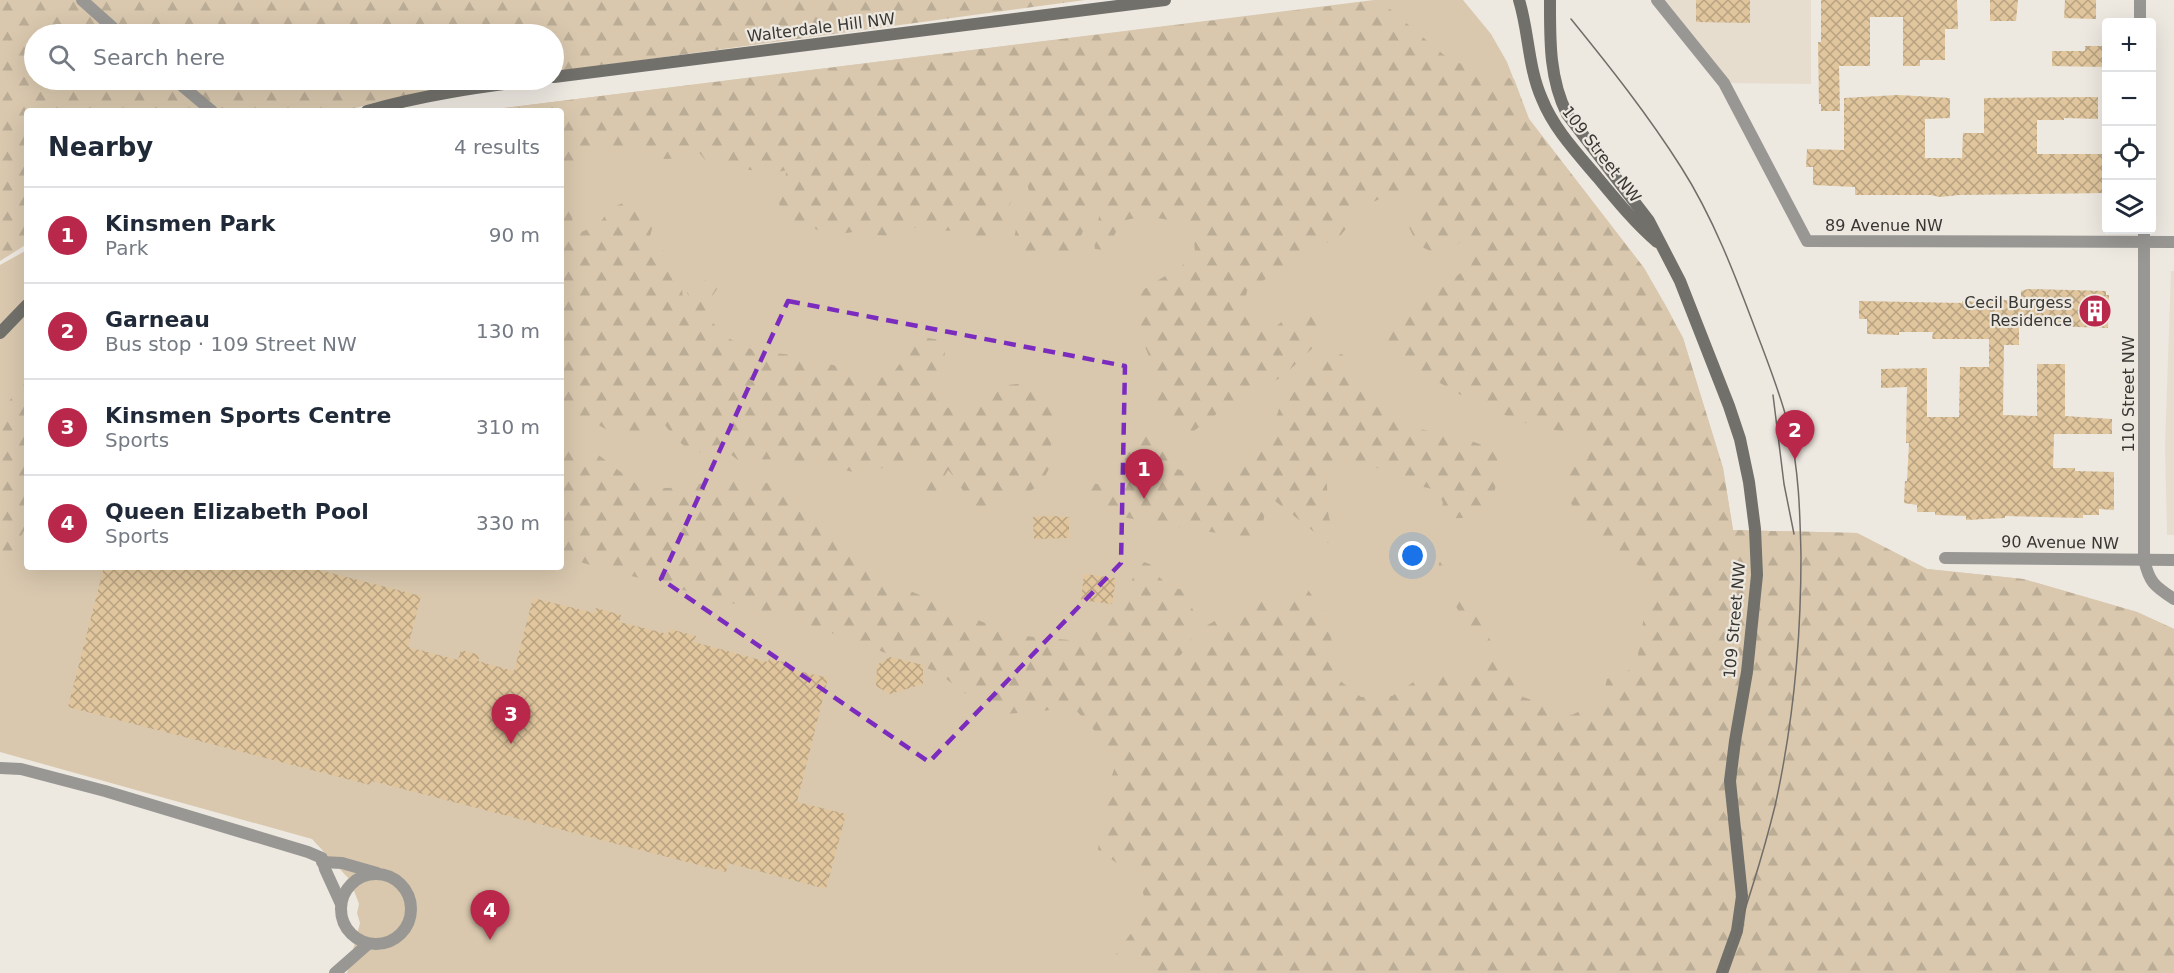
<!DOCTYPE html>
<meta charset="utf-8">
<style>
body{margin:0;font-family:"DejaVu Sans",sans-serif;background:#f2f2f3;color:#1f2937}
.controls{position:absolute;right:18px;top:18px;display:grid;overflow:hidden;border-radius:6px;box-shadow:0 6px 24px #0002}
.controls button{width:54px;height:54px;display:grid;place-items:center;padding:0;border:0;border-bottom:2px solid #e0e1e3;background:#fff;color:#1f2937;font:30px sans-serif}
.you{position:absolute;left:1413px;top:556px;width:21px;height:21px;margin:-15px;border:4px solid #fff;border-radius:50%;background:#1a73e8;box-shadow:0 0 0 9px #1a73e833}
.badge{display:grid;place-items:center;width:39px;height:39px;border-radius:50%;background:#b9284a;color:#fff;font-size:20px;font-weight:700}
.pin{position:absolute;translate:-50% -50px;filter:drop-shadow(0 2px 3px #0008)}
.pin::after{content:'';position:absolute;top:32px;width:21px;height:18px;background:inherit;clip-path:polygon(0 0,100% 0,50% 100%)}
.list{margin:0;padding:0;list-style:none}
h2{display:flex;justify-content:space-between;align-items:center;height:78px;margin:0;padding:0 24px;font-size:26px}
h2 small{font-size:20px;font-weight:400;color:#747a83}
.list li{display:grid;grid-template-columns:39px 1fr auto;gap:18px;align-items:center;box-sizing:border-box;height:96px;padding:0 24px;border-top:2px solid #e0e1e3}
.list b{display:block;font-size:22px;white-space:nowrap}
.list p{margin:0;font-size:20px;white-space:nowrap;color:#747a83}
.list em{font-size:20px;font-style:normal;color:#747a83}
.icon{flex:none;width:33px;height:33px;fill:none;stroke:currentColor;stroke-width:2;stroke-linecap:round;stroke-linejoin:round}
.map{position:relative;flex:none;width:2174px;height:973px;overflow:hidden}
.search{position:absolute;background:#fff;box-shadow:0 6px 24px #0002;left:24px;top:24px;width:540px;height:66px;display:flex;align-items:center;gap:15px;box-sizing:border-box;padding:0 21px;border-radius:33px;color:#747a83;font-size:22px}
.panel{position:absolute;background:#fff;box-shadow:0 6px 24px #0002;left:24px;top:108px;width:540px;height:462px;border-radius:6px}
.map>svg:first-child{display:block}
</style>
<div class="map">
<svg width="2174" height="973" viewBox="0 0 2174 973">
<defs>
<pattern id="forest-firs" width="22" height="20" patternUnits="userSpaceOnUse" patternTransform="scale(1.5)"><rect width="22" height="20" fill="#d9c8ae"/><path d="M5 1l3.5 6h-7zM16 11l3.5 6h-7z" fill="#bbac96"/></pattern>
<pattern id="building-cross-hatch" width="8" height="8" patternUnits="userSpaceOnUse" patternTransform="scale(1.5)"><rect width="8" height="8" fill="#e1c69d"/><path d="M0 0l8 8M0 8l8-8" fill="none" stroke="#b7a281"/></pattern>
</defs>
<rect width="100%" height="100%" fill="#ede8e0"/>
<g fill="#e7ddcf">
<path d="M 1657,0 L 1811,0 L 1811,84 L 1724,83 Z"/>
<path d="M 2171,271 L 2174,271 L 2174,535 L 2167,535 L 2165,446 Z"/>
</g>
<path fill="#d9c8ae" d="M 1374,0 L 1463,0 L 1491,34 L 1507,62 L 1529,119 L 1644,268 L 1666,306 L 1683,338 L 1723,468 L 1733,530 L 1857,533 L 1927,569 L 2023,579 L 2137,612 L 2174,629 L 2174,973 L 347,973 L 360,923 L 357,913 L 359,904 L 350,880 L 312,839 L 0,752 L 0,265 L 27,250 L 27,567 L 561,567 L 561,111 L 480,111 Z"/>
<g fill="url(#forest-firs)">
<path d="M 0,0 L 1085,0 L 554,72 L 554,34 L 34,34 L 34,80 L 499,80 L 377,102 L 345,111 L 27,111 L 27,244 L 0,261 Z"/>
<path d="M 1379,0 L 1444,55 L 1479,73 L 1514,79 L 1529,119 L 1644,268 L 1683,338 L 1723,468 L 1733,530 L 1857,533 L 1927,569 L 2023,579 L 2137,612 L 2174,629 L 2174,973 L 1161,973 L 1153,967 L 1116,954 L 1147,911 L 1140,879 L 1098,850 L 1104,800 L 1118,757 L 1074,708 L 994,715 L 937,672 L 802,622 L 561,557 L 561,442 L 596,453 L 643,489 L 690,487 L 727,475 L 792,488 L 809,521 L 864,555 L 887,581 L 1013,635 L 1080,641 L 1105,620 L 1144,562 L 1160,568 L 1159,577 L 1169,586 L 1183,590 L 1199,622 L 1192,636 L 1190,644 L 1173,664 L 1177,669 L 1205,654 L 1206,626 C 1237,607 1273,597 1308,590 L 1324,612 L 1334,649 L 1339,680 L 1361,697 L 1392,696 L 1429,672 L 1465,678 L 1487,662 L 1438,574 L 1439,560 L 1459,592 L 1483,610 L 1489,638 L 1523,697 L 1572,715 L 1602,700 L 1607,679 L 1636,667 L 1649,583 L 1642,568 L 1618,553 L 1597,545 L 1580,525 L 1555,463 L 1588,459 L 1590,433 C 1572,431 1551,432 1535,426 C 1480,408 1425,380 1383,340 L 1383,336 L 1395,318 L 1413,300 L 1445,285 L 1472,264 L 1472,258 L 1468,252 L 1470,233 C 1461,236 1458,248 1450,251 C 1445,254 1441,253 1436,252 C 1417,249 1413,236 1406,220 L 1418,205 L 1428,200 L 1427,195 L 1411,190 L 1397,195 L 1390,194 L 1371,203 L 1360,211 L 1341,235 L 1292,262 L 1247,291 L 1244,306 L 1262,323 L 1275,328 C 1288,314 1304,307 1323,311 L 1328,329 L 1317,344 L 1282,377 L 1265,386 L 1248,391 L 1187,436 L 1165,424 L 1150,375 L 1150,359 L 1140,334 L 1135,308 L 1139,293 C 1157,279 1178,271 1195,255 L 1194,238 L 1187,223 L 1145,216 L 1121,221 L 1114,236 L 1105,250 L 1095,249 C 1092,239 1102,210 1103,197 C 1091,206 1082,240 1070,255 C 1051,249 1044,245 1027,256 L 1017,252 L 1013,245 L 1018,218 L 1029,192 L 1027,182 L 1031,177 L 1032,170 L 1028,168 C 1011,185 1005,235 992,244 L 976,238 L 963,228 C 955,230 947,232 939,230 C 933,229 931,226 925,226 C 902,228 888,244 865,230 L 847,233 L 831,231 L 824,233 L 805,224 L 783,220 C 775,198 781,191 787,170 L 773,173 L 743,169 L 735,166 L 727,166 L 706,161 L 697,150 C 664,165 657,161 630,140 L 626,147 L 608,149 L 592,145 L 592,161 L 572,167 L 561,166 L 561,111 L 480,111 Z"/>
<path d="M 561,189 L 572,217 L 575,235 C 588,228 603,226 607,210 L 625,202 L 642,202 C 655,215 655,229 646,244 L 647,250 L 656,248 L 667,252 L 682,289 L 684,308 L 689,307 L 693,302 L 687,293 C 691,283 704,278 714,281 L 717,289 L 711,298 L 712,322 L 726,337 L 755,351 L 793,355 L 889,379 L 910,349 L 928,338 L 946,341 L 940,403 L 959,414 L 994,387 L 1031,382 L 1051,407 L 1056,420 L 1051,445 L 1053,461 L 1041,484 L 1021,497 L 1011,488 L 991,514 L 985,516 C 966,504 963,485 948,470 L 932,499 C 920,487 920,476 918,460 L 913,461 L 899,478 L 895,476 L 893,465 L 879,469 L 873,465 L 864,475 L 830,466 L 779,459 L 738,460 L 718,445 L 697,454 C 686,450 672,435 665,425 L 658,427 L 650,436 L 646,434 L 624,439 L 589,420 L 585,421 L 561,410 Z"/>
<path d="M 1342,354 L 1354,369 L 1362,393 L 1395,407 L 1420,429 L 1465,439 L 1497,450 C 1498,460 1497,494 1491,502 C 1480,517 1456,523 1440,514 L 1443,503 L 1440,496 L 1432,489 L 1403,482 L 1375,467 L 1338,462 L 1326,478 C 1328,489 1327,497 1328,508 C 1328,525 1337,526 1332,546 L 1270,497 L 1258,539 L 1164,525 L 1092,511 L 1084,481 L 1115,488 L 1128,477 L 1123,452 L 1146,422 L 1168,450 L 1174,468 L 1212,480 L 1248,465 L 1271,432 L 1284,395 L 1314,360 Z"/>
<path d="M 27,381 L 27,525 L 3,570 L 0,571 L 0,411 Z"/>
</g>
<g fill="url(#building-cross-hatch)">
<path d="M 1696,0 L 1750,0 L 1750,23 L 1696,22 Z"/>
<path d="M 1821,0 L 1957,0 L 1958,29 L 1945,29 L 1945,60 L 1920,60 L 1920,66 L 1903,66 L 1903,17 L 1870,17 L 1870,66 L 1839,66 L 1840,111 L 1821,111 L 1821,104 L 1819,104 L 1818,42 L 1821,42 Z"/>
<path d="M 1990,0 L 2018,0 L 2016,21 L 1990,21 Z"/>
<path d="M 2065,0 L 2096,0 L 2096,19 L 2064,18 Z"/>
<path d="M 2085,46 L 2106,46 L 2106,67 L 2052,66 L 2052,51 L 2085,51 Z"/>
<path d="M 1898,95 L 1950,98 L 1950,118 L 1925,119 L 1925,158 L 1962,158 L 1963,133 L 1984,133 L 1984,98 L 2098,97 L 2098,119 L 2064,118 L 2064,120 L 2037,120 L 2037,154 L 2106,154 L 2106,193 L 1959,195 L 1940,197 L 1931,195 L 1855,195 L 1855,187 L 1813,185 L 1813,167 L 1806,167 L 1807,149 L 1844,150 L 1844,98 Z"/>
<path d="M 2028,289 L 2106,291 L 2106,295 L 2109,295 L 2108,328 L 2019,325 L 2019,345 L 2004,345 L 2003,415 L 2037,416 L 2037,364 L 2065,364 L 2065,416 L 2112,419 L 2112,434 L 2054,434 L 2053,468 L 2075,468 L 2075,471 L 2114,472 L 2114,510 L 2099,509 L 2099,515 L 2083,515 L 2083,518 L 2005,516 L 2005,518 L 1966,520 L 1966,516 L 1935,515 L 1935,512 L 1917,512 L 1917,505 L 1904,503 L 1905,481 L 1907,481 L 1909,443 L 1906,443 L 1907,387 L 1881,388 L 1881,369 L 1927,368 L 1927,417 L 1959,417 L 1960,367 L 1989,367 L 1989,339 L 1932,339 L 1933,332 L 1899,332 L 1899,335 L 1867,334 L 1867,319 L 1859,319 L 1859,301 L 1962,303 L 1962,301 L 1994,302 L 1994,300 L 2021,300 L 2021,291 Z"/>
<path d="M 1051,516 L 1069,517 L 1069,538 L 1034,539 L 1033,517 Z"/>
<path d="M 104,567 L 307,567 L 421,596 L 408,647 L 458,660 L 461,650 L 480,655 L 478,661 L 514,671 L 533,598 L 594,613 L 596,608 L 621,615 L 619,622 L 668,634 L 670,629 L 696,636 L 694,642 L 768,662 L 769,659 L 788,663 L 787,668 L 828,678 L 797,802 L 846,814 L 826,889 L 728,863 L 726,872 L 372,781 L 370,785 L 68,707 Z"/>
<path d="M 1084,574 L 1116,578 L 1112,604 L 1081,600 Z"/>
<path d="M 890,657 L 923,665 L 923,684 L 890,694 L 876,686 L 877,665 Z"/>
</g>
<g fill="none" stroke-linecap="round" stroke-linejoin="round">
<g stroke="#989793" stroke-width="12">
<path d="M 82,0 L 120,34"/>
<path d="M 1657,0 L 1724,83 L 1807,241 L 2174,242"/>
<path d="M 2140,0 L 2140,22"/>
<path d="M 175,80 L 212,111"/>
<path d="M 2144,230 L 2144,559 C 2149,582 2154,586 2174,599"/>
<path d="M 1945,558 L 2174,560"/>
<path d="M 0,768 L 21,769 L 105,791 L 308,852 L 322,858 L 325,869 L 341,904"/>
<path d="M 322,862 L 342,863 L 377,873"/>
<circle cx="376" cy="909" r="35"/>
<path d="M 335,973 L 368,944"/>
</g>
<g stroke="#71706b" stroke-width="12">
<path d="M 1519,0 C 1529,32 1528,68 1542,99 C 1554,129 1577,153 1598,178 C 1617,201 1635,223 1657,242"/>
<path d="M 1550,0 C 1550,39 1549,78 1567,114 L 1649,221 L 1680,281 L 1729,406 L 1740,439 L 1749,482 L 1755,529 L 1757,575 L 1747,672 L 1735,741 L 1730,781 L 1742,896 L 1737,931 L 1722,973"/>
<path d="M 554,77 L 1165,0"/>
<path d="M 367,111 C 423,95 479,87 536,80"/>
<path d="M 0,333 L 27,305"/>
</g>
<g stroke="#716e69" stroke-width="1.5">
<path d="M 1571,19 C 1610,67 1648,115 1681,167 C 1713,217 1735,275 1756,331 C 1768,363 1781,395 1789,428 C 1799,470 1800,513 1801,556 C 1801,639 1793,725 1775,806 C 1761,863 1743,918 1723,973"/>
<path d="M 1773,395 L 1784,484 L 1794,534"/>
</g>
</g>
<path fill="none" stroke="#7b2cbf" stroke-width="4.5" stroke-dasharray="12 8" stroke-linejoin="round" d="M 788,301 L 1125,366 L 1121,563 L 929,762 L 661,579 Z"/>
<defs>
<symbol id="building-disc" viewBox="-11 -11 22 22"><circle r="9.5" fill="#b9284a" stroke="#ede8e0"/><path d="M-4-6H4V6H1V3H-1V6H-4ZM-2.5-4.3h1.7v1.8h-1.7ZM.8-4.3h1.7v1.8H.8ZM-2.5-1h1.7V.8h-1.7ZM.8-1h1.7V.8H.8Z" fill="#fff"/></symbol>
</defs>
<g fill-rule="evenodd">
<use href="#building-disc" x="2076" y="292" width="38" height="38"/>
</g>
<g text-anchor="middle" stroke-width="4.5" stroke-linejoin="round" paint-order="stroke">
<g font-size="16" fill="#393733" stroke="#ede8e0">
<text transform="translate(821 27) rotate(-7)" y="6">Walterdale Hill NW</text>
<text transform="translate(1602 154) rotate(52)" y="6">109 Street NW</text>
<text x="1884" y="231">89 Avenue NW</text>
<text transform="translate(2128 394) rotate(-90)" y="6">110 Street NW</text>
<text transform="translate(2060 542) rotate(1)" y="6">90 Avenue NW</text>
<text transform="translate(1734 620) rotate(-85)" y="6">109 Street NW</text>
</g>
<g font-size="16" fill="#393733" stroke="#ede8e0" text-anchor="end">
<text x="2072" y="308">Cecil Burgess<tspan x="2072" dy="18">Residence</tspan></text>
</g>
</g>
</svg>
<div class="controls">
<button>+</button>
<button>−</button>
<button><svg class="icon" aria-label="locate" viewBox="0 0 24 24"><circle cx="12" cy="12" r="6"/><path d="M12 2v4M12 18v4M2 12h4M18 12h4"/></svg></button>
<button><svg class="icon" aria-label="layers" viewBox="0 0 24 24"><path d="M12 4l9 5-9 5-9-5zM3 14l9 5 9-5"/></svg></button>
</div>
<div class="you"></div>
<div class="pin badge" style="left:1144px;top:499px">1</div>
<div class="pin badge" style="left:1795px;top:460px">2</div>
<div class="pin badge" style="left:511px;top:744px">3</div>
<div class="pin badge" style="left:490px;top:940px">4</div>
<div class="search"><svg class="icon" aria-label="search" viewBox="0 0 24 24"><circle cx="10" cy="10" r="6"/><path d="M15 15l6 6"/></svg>Search here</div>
<section class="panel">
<h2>Nearby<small>4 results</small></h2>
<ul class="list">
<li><span class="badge">1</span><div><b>Kinsmen Park</b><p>Park</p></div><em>90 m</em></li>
<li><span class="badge">2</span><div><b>Garneau</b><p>Bus stop · 109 Street NW</p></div><em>130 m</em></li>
<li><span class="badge">3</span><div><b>Kinsmen Sports Centre</b><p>Sports</p></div><em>310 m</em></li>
<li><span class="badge">4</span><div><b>Queen Elizabeth Pool</b><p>Sports</p></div><em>330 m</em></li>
</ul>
</section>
</div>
